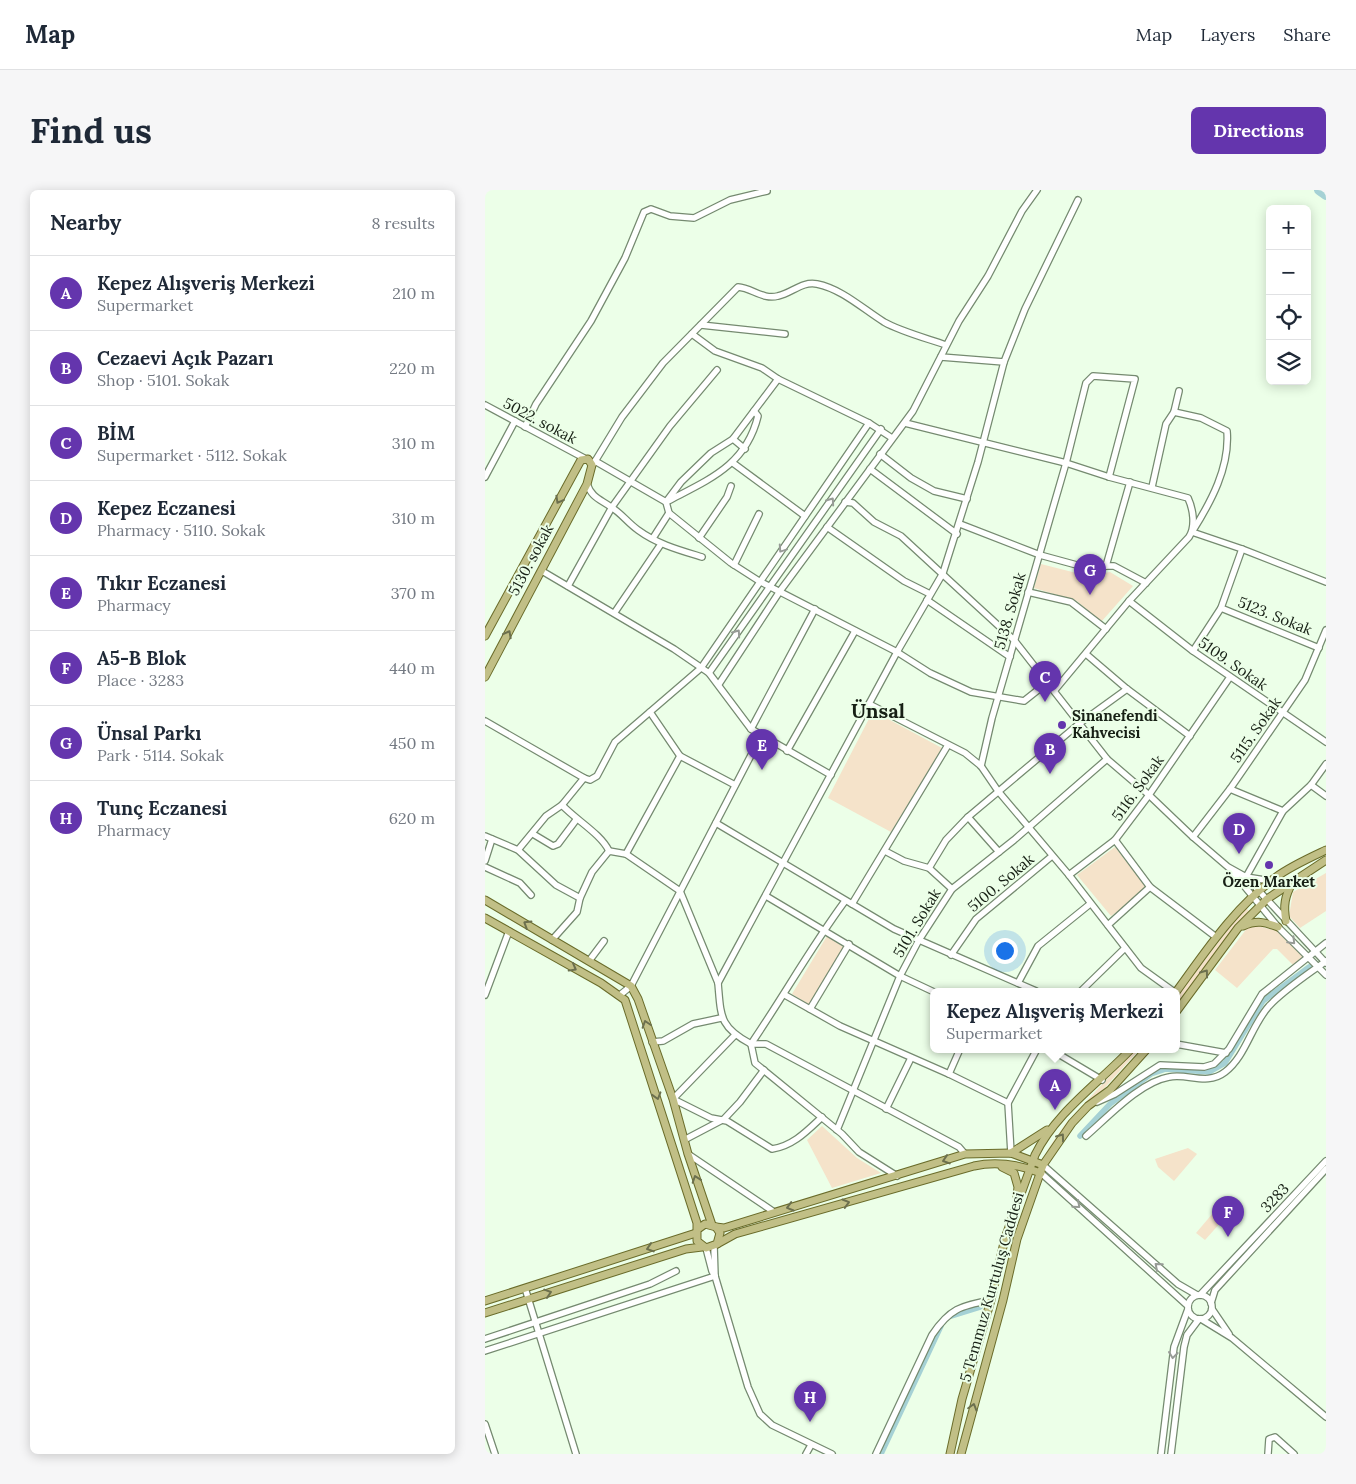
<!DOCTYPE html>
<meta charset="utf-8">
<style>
body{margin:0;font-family:Lora,serif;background:#f6f6f7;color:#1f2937}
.controls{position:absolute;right:15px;top:15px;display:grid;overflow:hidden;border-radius:8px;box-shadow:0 2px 12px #0003}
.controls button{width:45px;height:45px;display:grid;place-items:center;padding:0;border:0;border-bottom:1px solid #e0e1e3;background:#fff;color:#1f2937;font:25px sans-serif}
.you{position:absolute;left:519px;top:760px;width:18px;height:18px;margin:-12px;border:4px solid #fff;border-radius:50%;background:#1a73e8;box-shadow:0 0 0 8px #1a73e833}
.badge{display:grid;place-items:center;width:32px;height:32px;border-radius:50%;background:#6435ad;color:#fff;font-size:16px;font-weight:700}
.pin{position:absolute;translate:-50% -41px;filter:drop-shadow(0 1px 2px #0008)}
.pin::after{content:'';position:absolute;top:26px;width:18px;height:15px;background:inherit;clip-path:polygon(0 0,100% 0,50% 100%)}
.popup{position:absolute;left:445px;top:798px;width:250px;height:65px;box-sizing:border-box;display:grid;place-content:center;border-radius:8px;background:#fff;filter:drop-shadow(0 1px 4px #0005);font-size:16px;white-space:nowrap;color:#747a83}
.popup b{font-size:19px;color:#1f2937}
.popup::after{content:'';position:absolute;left:50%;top:100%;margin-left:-10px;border:10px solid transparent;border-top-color:#fff}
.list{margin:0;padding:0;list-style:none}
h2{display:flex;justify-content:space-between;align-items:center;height:65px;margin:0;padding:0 20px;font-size:21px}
h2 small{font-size:16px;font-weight:400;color:#747a83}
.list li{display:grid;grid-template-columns:32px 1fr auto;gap:15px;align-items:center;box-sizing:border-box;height:75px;padding:0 20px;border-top:1px solid #e0e1e3}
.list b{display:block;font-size:19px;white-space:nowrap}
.list p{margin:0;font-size:16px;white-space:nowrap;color:#747a83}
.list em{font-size:16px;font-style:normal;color:#747a83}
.icon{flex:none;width:28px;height:28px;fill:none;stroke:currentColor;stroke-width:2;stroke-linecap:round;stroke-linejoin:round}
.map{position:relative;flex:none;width:841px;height:1264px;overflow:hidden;border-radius:8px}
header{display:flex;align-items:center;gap:30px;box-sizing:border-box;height:70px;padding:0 25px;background:#fff;border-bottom:1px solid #e0e1e3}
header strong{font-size:24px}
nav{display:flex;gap:28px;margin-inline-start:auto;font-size:18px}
.intro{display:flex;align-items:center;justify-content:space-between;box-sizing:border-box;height:120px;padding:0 30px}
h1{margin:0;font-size:35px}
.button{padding:12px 22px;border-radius:8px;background:#6435ad;color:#fff;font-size:18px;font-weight:700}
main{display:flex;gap:30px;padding:0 30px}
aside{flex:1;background:#fff;border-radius:8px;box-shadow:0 2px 12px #0003}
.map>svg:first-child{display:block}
</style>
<header>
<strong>Map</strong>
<nav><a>Map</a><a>Layers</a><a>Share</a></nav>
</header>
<div class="intro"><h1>Find us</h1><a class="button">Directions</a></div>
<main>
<aside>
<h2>Nearby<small>8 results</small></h2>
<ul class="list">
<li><span class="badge">A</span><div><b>Kepez Alışveriş Merkezi</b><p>Supermarket</p></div><em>210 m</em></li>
<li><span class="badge">B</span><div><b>Cezaevi Açık Pazarı</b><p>Shop · 5101. Sokak</p></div><em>220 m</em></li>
<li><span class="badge">C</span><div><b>BİM</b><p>Supermarket · 5112. Sokak</p></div><em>310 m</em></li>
<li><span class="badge">D</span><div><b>Kepez Eczanesi</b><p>Pharmacy · 5110. Sokak</p></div><em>310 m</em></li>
<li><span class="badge">E</span><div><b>Tıkır Eczanesi</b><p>Pharmacy</p></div><em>370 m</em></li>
<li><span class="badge">F</span><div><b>A5-B Blok</b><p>Place · 3283</p></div><em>440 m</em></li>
<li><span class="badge">G</span><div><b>Ünsal Parkı</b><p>Park · 5114. Sokak</p></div><em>450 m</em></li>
<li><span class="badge">H</span><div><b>Tunç Eczanesi</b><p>Pharmacy</p></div><em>620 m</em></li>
</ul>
</aside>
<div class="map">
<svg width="841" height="1264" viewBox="0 0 841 1264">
<rect width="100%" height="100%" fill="#ecffe8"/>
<g fill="#f5e3ca">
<path d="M 556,374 L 603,386 L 625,382 L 648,396 L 616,432 L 592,411 L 549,398 Z"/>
<path d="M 388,521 L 457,558 L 406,642 L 343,608 Z"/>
<path d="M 630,657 L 661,697 L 645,713 L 626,726 L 592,685 Z"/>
<path d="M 841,683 L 841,721 L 815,738 L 804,726 L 808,702 Z"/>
<path d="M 760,717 L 764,721 L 691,815 L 691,808 Z"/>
<path d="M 770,735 L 792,741 L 818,767 L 808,775 L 792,759 L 788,759 L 752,798 L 730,780 L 763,737 Z"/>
<path d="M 342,746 L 360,758 L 325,815 L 307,804 Z"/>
<path d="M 650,859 L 655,859 L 561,962 L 581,933 Z"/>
<path d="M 337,936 L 372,968 L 396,983 L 347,998 L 322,950 Z"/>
<path d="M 703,958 L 712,964 L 689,991 L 673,977 L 670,969 Z"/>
<path d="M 728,1023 L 737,1031 L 720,1050 L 711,1043 Z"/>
</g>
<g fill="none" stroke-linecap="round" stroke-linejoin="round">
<g stroke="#a5d1d5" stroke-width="5.5">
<path d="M 595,946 L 625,914 L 666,884 L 681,879 L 724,882 L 740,873 L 778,811 L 824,777"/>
<path d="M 466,1126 L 495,1117"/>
<path d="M 396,1264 L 456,1136"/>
</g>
<path stroke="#a5d1d5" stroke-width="10" d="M 834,0 L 841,5"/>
<defs>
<g id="minor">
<path d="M 216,135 L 300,144"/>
<path d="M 207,144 L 230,161 L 277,178 L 293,189 L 384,233 L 407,248"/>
<path d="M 456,167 L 519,172"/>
<path d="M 0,215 L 99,268"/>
<path d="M 689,222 L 716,228 L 742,241 C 745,277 726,312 707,342 L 757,359 L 841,392"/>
<path d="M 420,233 L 581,273 L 624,287 L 703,308 C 708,319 711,336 704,347 L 644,411 L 570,500"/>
<path d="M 40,237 L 51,214 L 106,131 L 140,68 L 159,22 L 166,19 L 185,26 L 209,28 L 245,10 L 282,1"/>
<path d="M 248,249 L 260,259"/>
<path d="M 395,264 L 426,288 L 449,301 L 482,309"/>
<path d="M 110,271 L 181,312 L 184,323 L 246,373 L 274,391 L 412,462 L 445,483 L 486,502 L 539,511 L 563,492"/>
<path d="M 109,273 L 137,227 L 178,173 L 253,97 C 267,98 278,110 293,106 C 307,103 317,91 332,94 C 357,99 378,119 399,132 C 417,142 441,148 461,155"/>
<path d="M 248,273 L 320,326"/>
<path d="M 385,279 L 472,344"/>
<path d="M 0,287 L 30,231"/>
<path d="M 102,294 C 107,308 115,309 126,317 C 136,323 143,333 153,340 C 172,354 194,360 217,367"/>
<path d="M 667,297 L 681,234 L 689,222 L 694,201"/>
<path d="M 183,311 C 225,289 261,275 273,226 L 269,221"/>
<path d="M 181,312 L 196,292 L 226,263 L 248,249 L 293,189"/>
<path d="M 360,312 L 368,313 L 389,332 L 416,346 L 529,450 L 622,569 L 664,605 L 708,647 L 743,677 L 761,687 L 841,773"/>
<path d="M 475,334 L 555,365 L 610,380 L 621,376 L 629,376 L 661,393"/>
<path d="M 342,337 L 419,391 L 445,404"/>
<path d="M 168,348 L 184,323"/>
<path d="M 214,348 L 242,307 L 246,296"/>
<path d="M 249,375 L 274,324"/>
<path d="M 621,376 L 645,292"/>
<path d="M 57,381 L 189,459 L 224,483 L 266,539 L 346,585"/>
<path d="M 83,396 L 127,317 L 185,236 L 232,180"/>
<path d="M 543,402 L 586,412 L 621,439"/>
<path d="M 442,410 L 525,467"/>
<path d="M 644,411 L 708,461 L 841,552"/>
<path d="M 736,418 L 834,458"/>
<path d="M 130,422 L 176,354"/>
<path d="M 708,461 L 736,418 L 757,359"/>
<path d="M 601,464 L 642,499 L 705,546"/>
<path d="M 224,483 L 396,239"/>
<path d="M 234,494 L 295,401 L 428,221 L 474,131 L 503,86 L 537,21 L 552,0"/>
<path d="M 384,514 L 480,563 L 496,576 L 513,601 L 584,685 L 656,778 L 688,801"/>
<path d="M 0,531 L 99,588 L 105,590 L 112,586 L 130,552 L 216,478 L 384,233"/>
<path d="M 266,539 L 330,419"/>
<path d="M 302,561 L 370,441"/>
<path d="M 195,566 L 250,595"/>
<path d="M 496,576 L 507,528 L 581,273 L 601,193 L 608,186 L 650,189 L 624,287"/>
<path d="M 826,595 L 841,606"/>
<path d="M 745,599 L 798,621"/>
<path d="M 77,615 C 91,630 116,644 124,661"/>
<path d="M 483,627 L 514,662"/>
<path d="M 231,633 L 409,739 L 551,801"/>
<path d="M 48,644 L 68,656 L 73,654 L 91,630"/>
<path d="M 0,646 L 33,660 L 71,695 L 95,708"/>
<path d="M 708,647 L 745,599 L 820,490 L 841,440"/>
<path d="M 630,650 L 665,697 L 731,747"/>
<path d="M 33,660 L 61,626 L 77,615 L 99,588"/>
<path d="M 400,661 L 419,671 L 444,678 L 467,699"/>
<path d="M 141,664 L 195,566 L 165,522"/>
<path d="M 0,671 L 7,649"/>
<path d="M 0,677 L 35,693 L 46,705"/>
<path d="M 444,678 L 461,650 L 483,627 L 595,533 L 642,499"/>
<path d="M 746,680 L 793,737 L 841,785"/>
<path d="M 584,685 L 630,650 L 664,605 L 745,487"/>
<path d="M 786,691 L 761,687 L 798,621 L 826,595 L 841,574"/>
<path d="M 281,706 L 415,786 L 449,802"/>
<path d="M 367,714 L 463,555"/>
<path d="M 623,735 L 665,697"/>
<path d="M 67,750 L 92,722 L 95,708 L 107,682 L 124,661 L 141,664 L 195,701 L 233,793"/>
<path d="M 466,765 L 491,729 L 567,666"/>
<path d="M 104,771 L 119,751"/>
<path d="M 533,793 L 553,756 L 605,714"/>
<path d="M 596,801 L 640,758"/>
<path d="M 0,805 L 24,741"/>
<path d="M 135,805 L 146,796 L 276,546"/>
<path d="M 300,805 L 355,836 L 464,884 L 523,913"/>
<path d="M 325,819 L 364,754"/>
<path d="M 250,845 L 188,909 L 226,928 L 242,931 L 287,959 C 308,956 322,941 337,927"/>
<path d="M 167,852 L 178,851 L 208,834 L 236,828"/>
<path d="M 266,854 L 281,854 L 474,957 L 480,964"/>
<path d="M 266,854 C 298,807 326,757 360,711"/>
<path d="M 691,854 L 741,863"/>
<path d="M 565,859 L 617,890"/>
<path d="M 464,884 L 475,859"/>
<path d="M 612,912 L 630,904 L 675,875 L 719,877 L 729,874 L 744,859 L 777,804 L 841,753"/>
<path d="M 401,919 L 426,868"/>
<path d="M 352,940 L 415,786 L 434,750 L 467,699 L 529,650 L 622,569"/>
<path d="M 601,946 C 623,927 655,892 684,887 C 703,883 722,896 740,882 C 761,866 766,836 784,816 C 800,799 822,785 841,771"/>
<path d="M 199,950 L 239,929 L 255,912 L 279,880"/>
<path d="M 526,963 L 523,913 L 552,859"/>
<path d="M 203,964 L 289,1022"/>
<path d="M 558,975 L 693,1094 L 712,1105"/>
<path d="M 556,983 L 703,1116"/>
<path d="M 412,986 L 374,962 L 357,944 L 270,873 L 266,854 C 234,837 236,826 233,793 L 412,462 L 458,383 L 493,272 L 519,172 L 540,119 L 593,10"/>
<path d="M 229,1056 L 230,1086 L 263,1197 L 275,1224 L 287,1235 L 347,1264"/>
<path d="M 221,1058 L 227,1081 L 230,1086"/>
<path d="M 40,1098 L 91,1264"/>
<circle cx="715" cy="1117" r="12"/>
<path d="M 715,1105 L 841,971"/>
<path d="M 726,1113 L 730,1100 L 741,1088 L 841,979"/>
<path d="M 727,1119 L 744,1144"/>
<path d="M 716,1129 L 747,1148 L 841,1227"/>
<path d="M 0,1149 L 165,1094 L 191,1081"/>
<path d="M 0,1161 L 230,1086"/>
<path d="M 0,1234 L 10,1264"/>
<path d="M 321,1264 L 326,1255"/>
<path d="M 391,1264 L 447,1145 C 465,1118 476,1116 506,1110"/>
<path d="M 676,1264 L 689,1157 L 703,1119"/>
<path d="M 686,1264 L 699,1157 L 702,1145 L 714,1129"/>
<path d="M 783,1264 L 784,1249 L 790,1247 L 809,1264"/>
</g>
<g id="major">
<path d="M 0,446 L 96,270 L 103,269 L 107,275 L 102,294 L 0,487"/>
<path d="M 0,710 L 146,796 L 153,809 L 188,909 L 203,964 L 227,1035"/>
<path d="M 0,728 L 116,793 L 140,810 L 212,1033 L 212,1051 L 221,1058 L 232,1054 L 235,1043 L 231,1037 L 220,1034 L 213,1039"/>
<path d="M 801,731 C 798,716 800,706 807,693"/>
<path d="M 758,736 C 772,730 779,732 793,737"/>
<path d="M 691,802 C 721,761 749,718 791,687 C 806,676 824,668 841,660"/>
<path d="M 691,822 L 753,738 L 782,709 L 841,670"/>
<path d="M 526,963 L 562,940"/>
<path d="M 517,977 L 529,983 L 533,997 L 532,1006"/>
<path d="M 231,1037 L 239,1038 L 480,964 L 526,963 L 558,975"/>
<path d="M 232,1054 L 250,1044 L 489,976 C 511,971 535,975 556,983"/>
<path d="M 0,1111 L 211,1043"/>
<path d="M 0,1123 L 201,1059 L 217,1057"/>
<path d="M 465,1264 L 477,1209 L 506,1110 L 520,1048 L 550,965 C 571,922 614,893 646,859"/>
<path d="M 476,1264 L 518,1110 L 532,1049 L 558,975 L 587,933 L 603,916 L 625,900 L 662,859"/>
</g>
</defs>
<use href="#minor" stroke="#758a70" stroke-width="8"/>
<use href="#major" stroke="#6a6c2a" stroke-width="9"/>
<use href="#minor" stroke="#fff" stroke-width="5.5"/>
<use href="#major" stroke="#c1bf86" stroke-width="7"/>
</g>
<defs><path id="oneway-chevron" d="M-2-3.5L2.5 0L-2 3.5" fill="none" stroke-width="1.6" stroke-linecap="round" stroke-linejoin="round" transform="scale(1.25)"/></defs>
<g stroke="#6c704e">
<use href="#oneway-chevron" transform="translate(74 310) rotate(119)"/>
<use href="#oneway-chevron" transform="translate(23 444) rotate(-62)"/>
<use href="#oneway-chevron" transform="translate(42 734) rotate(-148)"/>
<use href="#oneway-chevron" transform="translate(88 778) rotate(29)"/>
<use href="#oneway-chevron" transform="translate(720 783) rotate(-54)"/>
<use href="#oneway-chevron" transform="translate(161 834) rotate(-108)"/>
<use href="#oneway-chevron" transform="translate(172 906) rotate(73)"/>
<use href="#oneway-chevron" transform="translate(576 947) rotate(-54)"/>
<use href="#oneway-chevron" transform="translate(461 970) rotate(162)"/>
<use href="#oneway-chevron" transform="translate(211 989) rotate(-109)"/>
<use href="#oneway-chevron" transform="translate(361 1013) rotate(-16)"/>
<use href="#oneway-chevron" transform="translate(305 1017) rotate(164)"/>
<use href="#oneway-chevron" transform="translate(165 1058) rotate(162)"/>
<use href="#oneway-chevron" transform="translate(63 1103) rotate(-18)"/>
<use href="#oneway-chevron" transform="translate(488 1217) rotate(-74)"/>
</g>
<g stroke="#979b96">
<use href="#oneway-chevron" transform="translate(346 311) rotate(-55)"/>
<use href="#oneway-chevron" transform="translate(297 359) rotate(124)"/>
<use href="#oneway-chevron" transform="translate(252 443) rotate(-55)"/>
<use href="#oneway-chevron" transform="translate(807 751) rotate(45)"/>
<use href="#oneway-chevron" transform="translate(592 1015) rotate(41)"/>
<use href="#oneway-chevron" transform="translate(673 1076) rotate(-139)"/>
<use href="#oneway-chevron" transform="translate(688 1165) rotate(97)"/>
</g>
<g fill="#6435ad" stroke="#ecffe8" stroke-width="2">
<circle cx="577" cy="535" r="5"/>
<circle cx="784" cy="675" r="5"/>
</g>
<g text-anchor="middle" stroke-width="4" stroke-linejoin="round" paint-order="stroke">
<g font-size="15" fill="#172015" stroke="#ecffe8">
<text transform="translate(55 231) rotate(28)" y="5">5022. sokak</text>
<text transform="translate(46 370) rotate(-62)" y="5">5130. sokak</text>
<text transform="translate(525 421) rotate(-74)" y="5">5138. Sokak</text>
<text transform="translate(790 426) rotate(22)" y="5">5123. Sokak</text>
<text transform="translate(748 474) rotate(35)" y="5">5109. Sokak</text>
<text transform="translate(771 540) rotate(-55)" y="5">5115. Sokak</text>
<text transform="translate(653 598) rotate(-54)" y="5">5116. Sokak</text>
<text transform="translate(516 693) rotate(-40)" y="5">5100. Sokak</text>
<text transform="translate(432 733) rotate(-59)" y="5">5101. Sokak</text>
<text transform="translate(790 1008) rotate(-47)" y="5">3283</text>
<text transform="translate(507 1097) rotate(-74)" y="5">5 Temmuz Kurtuluş Caddesi</text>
</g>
<g font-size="15" font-weight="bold" fill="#172015" stroke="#ecffe8" text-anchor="start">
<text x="587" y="531">Sinanefendi<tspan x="587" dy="17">Kahvecisi</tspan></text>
<text x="784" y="697" text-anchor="middle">Özen Market</text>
</g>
<g font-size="20" font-weight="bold" fill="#172015" stroke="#ecffe8">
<text x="393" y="528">Ünsal</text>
</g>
</g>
</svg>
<div class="controls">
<button>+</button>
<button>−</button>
<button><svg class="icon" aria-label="locate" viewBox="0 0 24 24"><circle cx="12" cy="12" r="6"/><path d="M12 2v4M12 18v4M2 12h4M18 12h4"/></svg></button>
<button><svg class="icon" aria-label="layers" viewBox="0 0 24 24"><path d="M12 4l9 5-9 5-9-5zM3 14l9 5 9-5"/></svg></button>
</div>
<div class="you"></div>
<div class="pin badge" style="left:570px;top:920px">A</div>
<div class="popup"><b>Kepez Alışveriş Merkezi</b>Supermarket</div>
<div class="pin badge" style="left:565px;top:584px">B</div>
<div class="pin badge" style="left:560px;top:512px">C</div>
<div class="pin badge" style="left:754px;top:664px">D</div>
<div class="pin badge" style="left:277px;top:580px">E</div>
<div class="pin badge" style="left:743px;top:1047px">F</div>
<div class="pin badge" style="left:605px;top:405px">G</div>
<div class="pin badge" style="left:325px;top:1232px">H</div>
</div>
</main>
